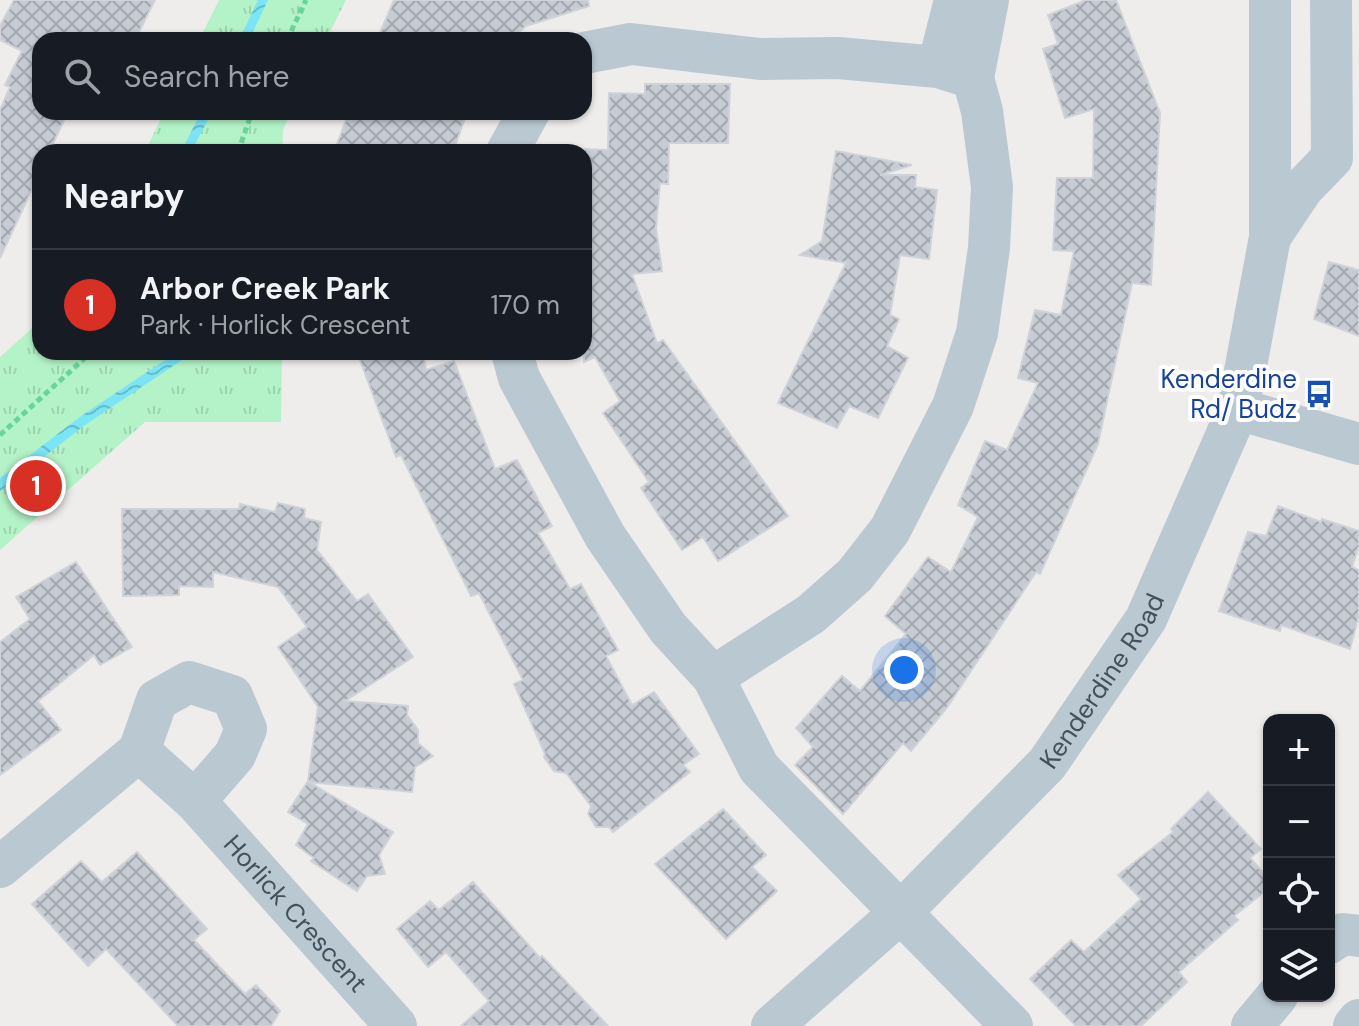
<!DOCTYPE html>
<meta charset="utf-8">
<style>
body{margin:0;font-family:"DM Sans",sans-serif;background:#20242c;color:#f1f3f6}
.controls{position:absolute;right:24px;bottom:24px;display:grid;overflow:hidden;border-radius:16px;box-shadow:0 2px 6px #0004}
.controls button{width:72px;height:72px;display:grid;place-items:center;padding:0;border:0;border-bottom:2px solid #363941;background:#171b24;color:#f1f3f6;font:40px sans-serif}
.you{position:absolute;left:904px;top:670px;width:28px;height:28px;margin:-20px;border:6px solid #fff;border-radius:50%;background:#1a73e8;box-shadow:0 0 0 12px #1a73e833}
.badge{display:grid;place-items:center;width:52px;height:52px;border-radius:50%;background:#d93025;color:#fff;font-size:26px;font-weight:700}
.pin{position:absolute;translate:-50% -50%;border:4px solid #fff;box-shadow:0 2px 8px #0006}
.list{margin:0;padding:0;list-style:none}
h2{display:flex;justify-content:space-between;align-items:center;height:104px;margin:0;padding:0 32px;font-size:34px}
h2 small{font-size:26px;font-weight:400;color:#9ea1a6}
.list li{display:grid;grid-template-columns:52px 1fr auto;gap:24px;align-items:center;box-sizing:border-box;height:112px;padding:0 32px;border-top:2px solid #363941}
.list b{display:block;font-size:30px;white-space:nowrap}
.list p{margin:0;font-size:26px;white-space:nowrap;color:#9ea1a6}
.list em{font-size:26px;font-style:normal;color:#9ea1a6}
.icon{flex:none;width:44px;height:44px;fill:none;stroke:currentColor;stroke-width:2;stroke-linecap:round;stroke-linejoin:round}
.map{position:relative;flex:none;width:1359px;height:1026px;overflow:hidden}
.search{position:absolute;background:#171b24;box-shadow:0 2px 6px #0004;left:32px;top:32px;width:560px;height:88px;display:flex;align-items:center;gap:20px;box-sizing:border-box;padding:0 28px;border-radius:24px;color:#9ea1a6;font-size:30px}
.panel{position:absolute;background:#171b24;box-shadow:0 2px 6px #0004;left:32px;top:144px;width:560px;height:216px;border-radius:24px}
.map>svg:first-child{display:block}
</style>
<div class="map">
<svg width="1359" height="1026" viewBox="0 0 1359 1026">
<defs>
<pattern id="park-tufts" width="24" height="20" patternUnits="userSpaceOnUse" patternTransform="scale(2)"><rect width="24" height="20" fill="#b4f3c8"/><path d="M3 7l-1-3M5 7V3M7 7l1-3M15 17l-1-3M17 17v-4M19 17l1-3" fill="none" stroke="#9cd2ae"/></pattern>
<pattern id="water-waves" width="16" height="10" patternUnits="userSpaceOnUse" patternTransform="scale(2)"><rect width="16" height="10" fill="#7be5f6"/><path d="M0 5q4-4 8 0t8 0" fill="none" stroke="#66bcca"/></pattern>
<pattern id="building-cross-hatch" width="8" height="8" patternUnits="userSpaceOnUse" patternTransform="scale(2)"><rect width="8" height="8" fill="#c7cbd3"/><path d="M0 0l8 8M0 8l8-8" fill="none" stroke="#a3a7ae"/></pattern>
</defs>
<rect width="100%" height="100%" fill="#efecec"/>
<g fill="url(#park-tufts)">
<path d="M 219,0 L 346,0 L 326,40 L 199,40 Z"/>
<path d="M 164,112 L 291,112 L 283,130 L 282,152 L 145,152 Z"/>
<path d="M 40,321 L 40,352 L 282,352 L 281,422 L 145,422 L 0,550 L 0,357 Z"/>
</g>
<g fill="url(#water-waves)">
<path d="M 258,0 L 268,0 L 249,40 L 239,40 Z"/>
<path d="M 201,112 L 212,112 L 191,152 L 181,152 Z"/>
<path d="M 177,352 L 194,352 L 85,425 L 0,491 L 0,478 L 81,416 Z"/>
</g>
<g fill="url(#building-cross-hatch)" stroke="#cfd3d9" stroke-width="2">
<path d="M 14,0 L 155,0 L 135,40 L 40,40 L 40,112 L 68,112 L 49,152 L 40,152 L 40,172 L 0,258 L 0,110 L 10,87 L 5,85 L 22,51 L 0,40 L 0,26 Z"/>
<path d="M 394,0 L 588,0 L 589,6 L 526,26 L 510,40 L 377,40 Z"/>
<path d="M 1086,0 L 1116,0 L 1160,113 L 1151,285 L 1132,283 L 1098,444 L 1040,574 L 1036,572 L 946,709 L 911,751 L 903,743 L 843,814 L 795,765 L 813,747 L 796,728 L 842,676 L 860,691 L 906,634 L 885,616 L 928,557 L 951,572 L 978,517 L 958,505 L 985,441 L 1007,450 L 1038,383 L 1018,378 L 1035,310 L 1061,315 L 1074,251 L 1053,250 L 1057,178 L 1093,178 L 1094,109 L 1065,118 L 1043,49 L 1058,44 L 1048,15 Z"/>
<path d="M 645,84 L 730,84 L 728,143 L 669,143 L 668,184 L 660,183 L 656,228 L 662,271 L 632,274 L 657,343 L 663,340 L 788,516 L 718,561 L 703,537 L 682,550 L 641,488 L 649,482 L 603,413 L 620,401 L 595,357 L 584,362 L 584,149 L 608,150 L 609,93 L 645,94 Z"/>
<path d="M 349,112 L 467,112 L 453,152 L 334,152 Z"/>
<path d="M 836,151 L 912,165 L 880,175 L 916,175 L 915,187 L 937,190 L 929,259 L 900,255 L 890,315 L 899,319 L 887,346 L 908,358 L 878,418 L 849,406 L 837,428 L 778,403 L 846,263 L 800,255 L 822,241 Z"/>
<path d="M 1329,262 L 1359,270 L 1359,336 L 1314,319 Z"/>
<path d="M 357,352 L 423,352 L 426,370 L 454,361 L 495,469 L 517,460 L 552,526 L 538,533 L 570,589 L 581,584 L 618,650 L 606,656 L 632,705 L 654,692 L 699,754 L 683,765 L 690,772 L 613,832 L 609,827 L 596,827 L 588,814 L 591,806 L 566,773 L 554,771 L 544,757 L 545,754 L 514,684 L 523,680 L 479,593 L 471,596 L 401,455 L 396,457 Z"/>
<path d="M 278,503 L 305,509 L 304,518 L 321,522 L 317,550 L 357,601 L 368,594 L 413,657 L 345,701 L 408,706 L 407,715 L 418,730 L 418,743 L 433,756 L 415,767 L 412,792 L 309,782 L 393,832 L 379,855 L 385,874 L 367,876 L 357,891 L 311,861 L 314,858 L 296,845 L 308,824 L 288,812 L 308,781 L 318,707 L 278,647 L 307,627 L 278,587 L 213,572 L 213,587 L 179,586 L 179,595 L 123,596 L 122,509 L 239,509 L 240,504 L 275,512 Z"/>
<path d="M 1278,506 L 1321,522 L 1322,519 L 1359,531 L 1359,546 L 1352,567 L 1359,570 L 1359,615 L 1350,649 L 1281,625 L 1280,631 L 1219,611 L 1248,532 L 1266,536 Z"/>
<path d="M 76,562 L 132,647 L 100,665 L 94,655 L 38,701 L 61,730 L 0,775 L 0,642 L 30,619 L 16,597 Z"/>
<path d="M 1208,792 L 1261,849 L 1250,858 L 1269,879 L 1269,888 L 1234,916 L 1238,920 L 1179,972 L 1187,982 L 1141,1026 L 1076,1026 L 1030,979 L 1071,940 L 1084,952 L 1141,899 L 1118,875 L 1173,832 L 1171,829 Z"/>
<path d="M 723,809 L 766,855 L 752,867 L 777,891 L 726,939 L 655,864 Z"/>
<path d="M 137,852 L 207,929 L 194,940 L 245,994 L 256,985 L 280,1011 L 271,1026 L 178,1026 L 106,949 L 88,966 L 32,904 L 81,861 L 102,882 Z"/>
<path d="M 473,882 L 540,958 L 542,956 L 608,1026 L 461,1026 L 489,1001 L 446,952 L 428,967 L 397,929 L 430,901 L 439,910 Z"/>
</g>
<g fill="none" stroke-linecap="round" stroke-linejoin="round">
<g stroke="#68d598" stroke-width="5" stroke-dasharray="6 4" stroke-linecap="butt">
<path d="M 287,40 L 306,0"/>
<path d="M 238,152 L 252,112"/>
<path d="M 0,435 L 85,358 L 95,352"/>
</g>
<g stroke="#bac8d1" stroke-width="42">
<path d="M 584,53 L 631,44 L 760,59 L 838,58 L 938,67 L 973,78"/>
<path d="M 938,67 L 955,0"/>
<path d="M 507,152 L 529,112"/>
<path d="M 1270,237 L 1302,189 L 1332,158 L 1331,0"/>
<path d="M 512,352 L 519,378 L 605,536 L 668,628 L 713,677 L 759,768 L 1012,1026"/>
<path d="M 1238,409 L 1359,444"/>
<path d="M 713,677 L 811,614 L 855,575 L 890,530 L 953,406 L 977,333 L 989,248 L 992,187 L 982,111 L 973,78 L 988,0"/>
<path id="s1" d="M 139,751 L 195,801 L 396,1026"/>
<path d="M 0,867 L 139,751 L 157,700 L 189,682 L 232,696 L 246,729 L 235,755 L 195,801"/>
<path d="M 1329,943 L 1343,934 L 1359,936"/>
<path id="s2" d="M 772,1026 L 900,913 L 1047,764 L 1146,619 L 1238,409 L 1270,237 L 1270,0"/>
<path d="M 1252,1026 L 1277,996"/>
<path d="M 1354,1026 L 1359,1020"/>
</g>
</g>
<defs>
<symbol id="bus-bare" viewBox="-9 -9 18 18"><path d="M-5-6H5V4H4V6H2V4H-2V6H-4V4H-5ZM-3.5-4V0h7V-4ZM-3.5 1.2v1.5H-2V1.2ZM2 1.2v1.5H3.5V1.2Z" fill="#1a4fb4" stroke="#fff" stroke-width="2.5" paint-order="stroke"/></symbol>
</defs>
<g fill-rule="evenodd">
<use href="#bus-bare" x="1299" y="374" width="40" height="40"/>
</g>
<g text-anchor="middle" stroke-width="8" stroke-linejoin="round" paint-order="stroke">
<g font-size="26" fill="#164399" stroke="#fff" text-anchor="end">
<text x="1297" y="388">Kenderdine<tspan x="1297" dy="30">Rd/ Budz</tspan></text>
</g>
<g font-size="26" fill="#42515c" stroke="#fff">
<text dy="9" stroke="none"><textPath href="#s2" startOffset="480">Kenderdine Road</textPath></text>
<text dy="9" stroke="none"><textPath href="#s1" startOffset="226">Horlick Crescent</textPath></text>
</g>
</g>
</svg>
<div class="controls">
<button>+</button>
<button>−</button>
<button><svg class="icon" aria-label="locate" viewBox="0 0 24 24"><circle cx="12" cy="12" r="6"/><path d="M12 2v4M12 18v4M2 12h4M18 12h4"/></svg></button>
<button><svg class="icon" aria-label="layers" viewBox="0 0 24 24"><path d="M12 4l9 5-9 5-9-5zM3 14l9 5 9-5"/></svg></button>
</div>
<div class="you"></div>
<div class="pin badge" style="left:36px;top:486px">1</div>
<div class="search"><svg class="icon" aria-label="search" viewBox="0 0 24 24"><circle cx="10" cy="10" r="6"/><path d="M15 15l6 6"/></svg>Search here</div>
<section class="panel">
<h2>Nearby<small></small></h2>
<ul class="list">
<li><span class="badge">1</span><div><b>Arbor Creek Park</b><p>Park · Horlick Crescent</p></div><em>170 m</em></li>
</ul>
</section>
</div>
